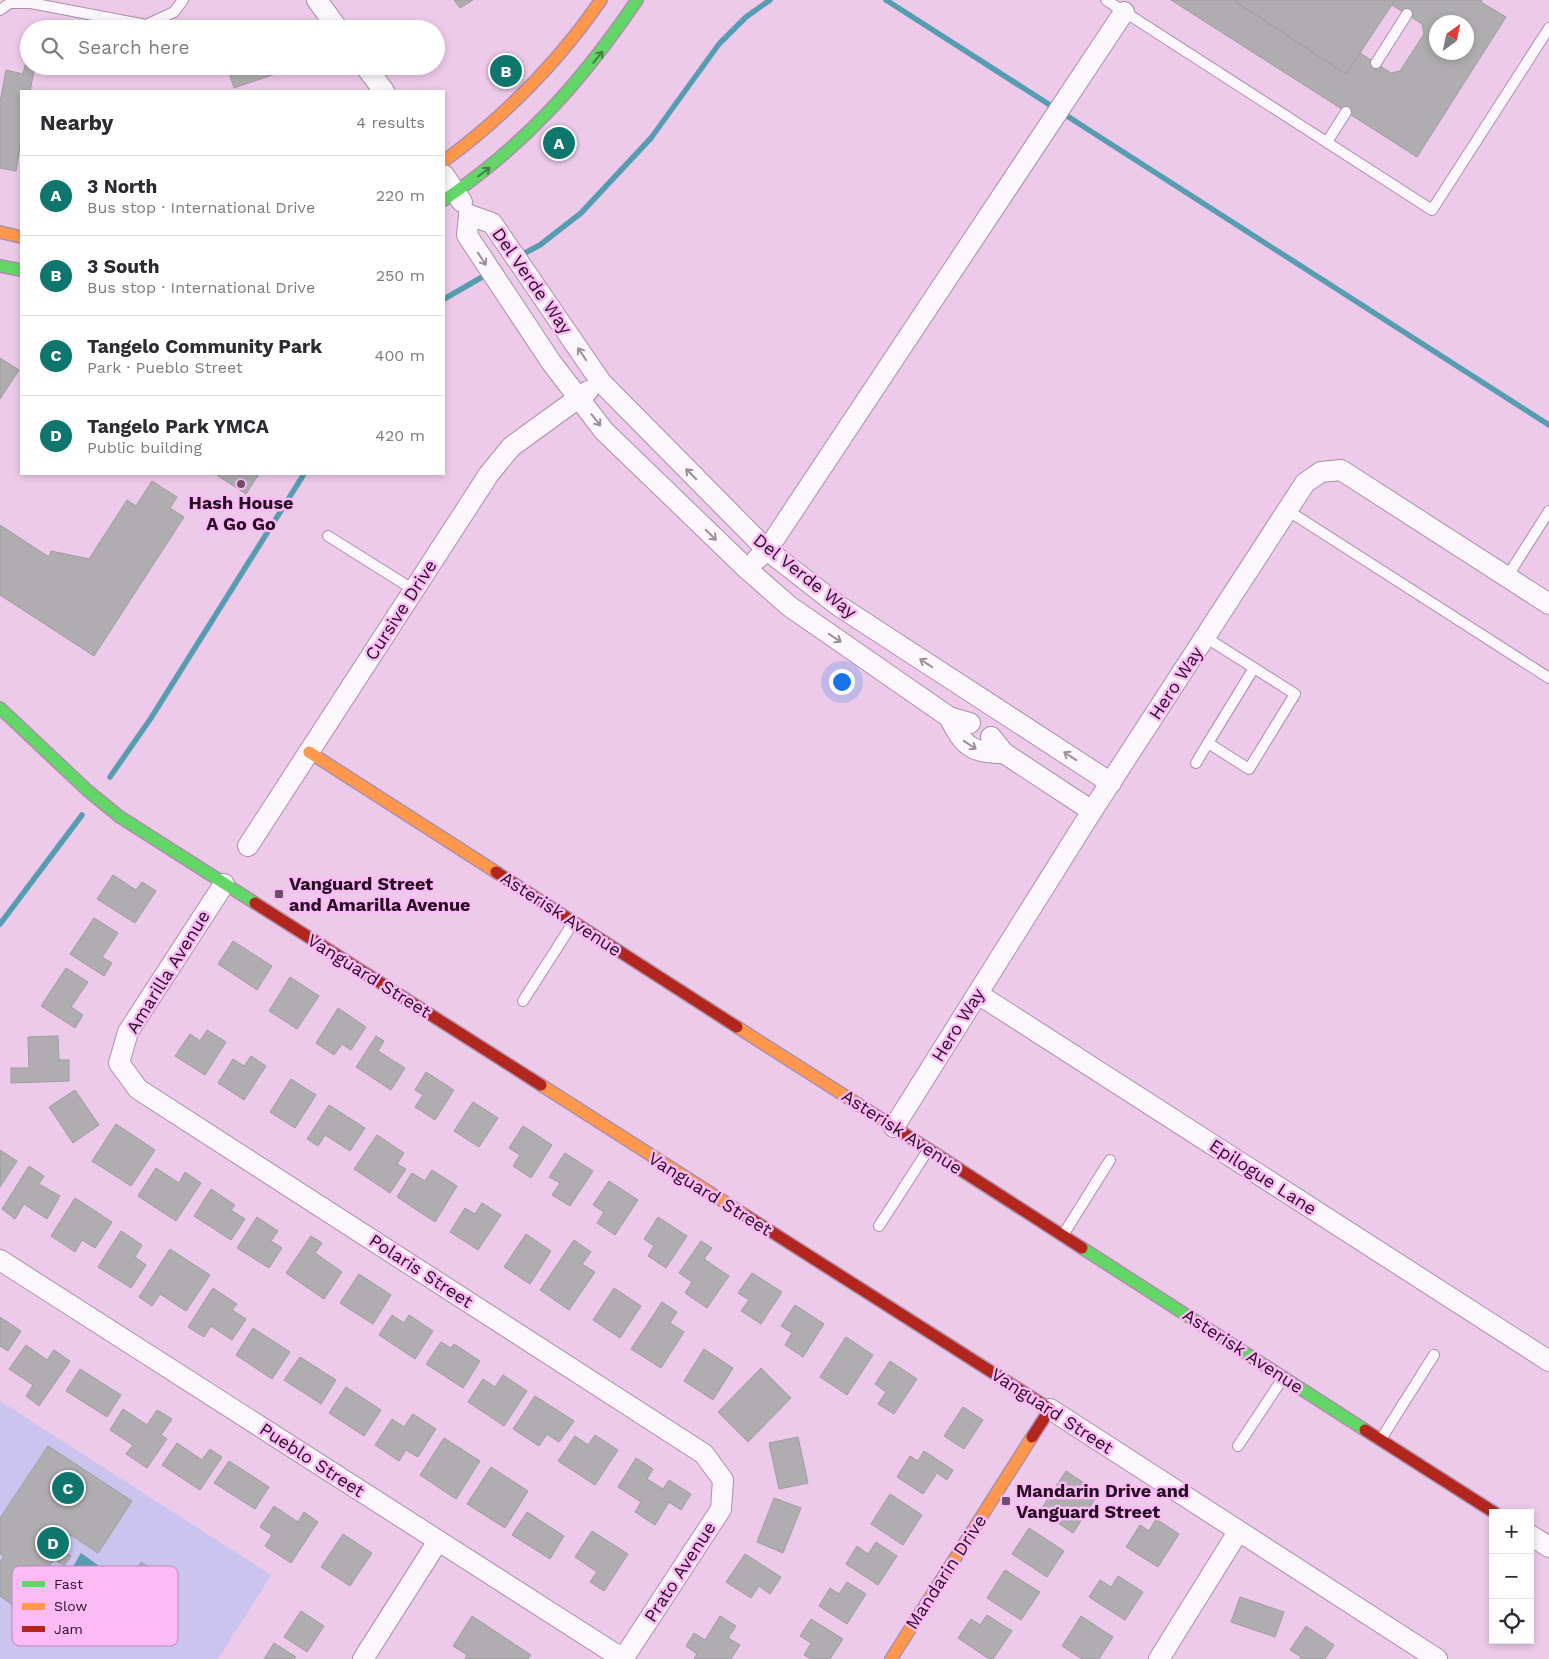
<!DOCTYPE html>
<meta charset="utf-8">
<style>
body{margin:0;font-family:"Work Sans",sans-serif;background:#f2f2f3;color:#2b2b33}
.controls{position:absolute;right:15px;bottom:15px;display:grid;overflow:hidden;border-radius:0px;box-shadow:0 2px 8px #0003}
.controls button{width:45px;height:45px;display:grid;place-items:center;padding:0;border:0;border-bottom:1px solid #e1e1e2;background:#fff;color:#2b2b33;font:25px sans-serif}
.compass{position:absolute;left:1429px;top:15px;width:45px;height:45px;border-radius:50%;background:#fff;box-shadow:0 2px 8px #0003;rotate:33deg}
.you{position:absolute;left:841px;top:681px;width:18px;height:18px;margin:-12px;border:4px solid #fff;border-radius:50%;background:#1a73e8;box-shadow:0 0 0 8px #1a73e833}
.badge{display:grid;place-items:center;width:32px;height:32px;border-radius:50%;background:#0f766e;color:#fff;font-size:16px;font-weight:700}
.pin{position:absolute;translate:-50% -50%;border:2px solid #fff;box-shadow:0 1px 5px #0006}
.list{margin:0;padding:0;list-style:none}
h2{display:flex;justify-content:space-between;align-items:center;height:65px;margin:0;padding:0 20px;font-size:21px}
h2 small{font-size:16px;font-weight:400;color:#7c7c81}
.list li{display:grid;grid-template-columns:32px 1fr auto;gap:15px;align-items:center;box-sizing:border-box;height:80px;padding:0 20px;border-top:1px solid #e1e1e2}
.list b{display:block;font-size:19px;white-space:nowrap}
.list p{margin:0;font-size:16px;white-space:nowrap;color:#7c7c81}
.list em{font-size:16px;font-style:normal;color:#7c7c81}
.icon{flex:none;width:28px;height:28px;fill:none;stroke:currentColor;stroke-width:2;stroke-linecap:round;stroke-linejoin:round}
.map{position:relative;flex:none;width:1549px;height:1659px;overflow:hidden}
.search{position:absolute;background:#fff;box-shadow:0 2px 8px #0003;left:20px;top:20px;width:425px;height:55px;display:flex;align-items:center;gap:12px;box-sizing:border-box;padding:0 18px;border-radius:28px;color:#7c7c81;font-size:19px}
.panel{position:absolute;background:#fff;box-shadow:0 2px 8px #0003;left:20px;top:90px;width:425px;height:385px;border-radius:0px}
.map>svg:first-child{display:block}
</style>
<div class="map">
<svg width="1549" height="1659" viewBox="0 0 1549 1659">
<rect width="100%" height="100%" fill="#edcae9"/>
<path fill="#cbc4ef" d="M 0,1401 L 271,1575 L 218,1659 L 0,1659 Z"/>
<path fill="#569db2" d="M 81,1553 L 102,1568 L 77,1606 L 56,1595 Z"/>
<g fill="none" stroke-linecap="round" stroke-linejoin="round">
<g stroke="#569db2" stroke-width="5.5">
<path d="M 886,0 L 1549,425"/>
<path d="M 523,254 L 540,245 L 581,213 L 651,138 L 719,44 L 746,17 L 770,0"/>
<path d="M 444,299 L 484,276"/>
<path d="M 110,777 L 151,718 L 304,474"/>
<path d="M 0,924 L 82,815"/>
</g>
</g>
<g fill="#afadb0" stroke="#9e9c9f" fill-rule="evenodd">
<path d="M 454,0 L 473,0 L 460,8 Z"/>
<path d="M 1171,0 L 1233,0 L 1346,74 L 1360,53 L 1391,73 L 1400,71 L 1424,34 L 1422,24 L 1392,5 L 1395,0 L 1482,0 L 1481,2 L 1506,17 L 1417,157 ZM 1436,22 L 1466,22 L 1466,52 L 1436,52 Z"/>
<path d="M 1233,0 L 1395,0 L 1346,74 Z"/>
<path d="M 25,65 L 35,67 L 30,91 L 21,91 L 21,141 L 16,171 L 0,168 L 0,102 L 6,70 L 23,74 Z"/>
<path d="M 227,66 L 289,66 L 290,69 L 234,88 Z"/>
<path d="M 0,358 L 19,370 L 0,399 Z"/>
<path d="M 215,474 L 259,474 L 246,494 Z"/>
<path d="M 152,481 L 177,497 L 170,508 L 184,517 L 94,656 L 0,595 L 0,525 L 49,557 L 51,551 L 89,559 L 127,500 L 136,506 Z"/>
<path d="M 113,875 L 136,890 L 142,882 L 156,891 L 135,923 L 97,899 Z"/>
<path d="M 94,918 L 118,933 L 102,957 L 112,963 L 104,976 L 70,954 Z"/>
<path d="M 233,941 L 272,966 L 257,990 L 218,964 Z"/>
<path d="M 66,968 L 88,982 L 71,1007 L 83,1015 L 75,1028 L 41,1006 Z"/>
<path d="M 290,977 L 319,996 L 297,1029 L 269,1011 Z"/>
<path d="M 338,1008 L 366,1027 L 351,1050 L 342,1044 L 334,1055 L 316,1043 Z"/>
<path d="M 207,1030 L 226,1042 L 205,1075 L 175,1056 L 190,1034 L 200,1041 Z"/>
<path d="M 58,1036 L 59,1060 L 69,1060 L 69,1081 L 11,1083 L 11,1068 L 29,1068 L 28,1037 Z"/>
<path d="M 376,1036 L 384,1041 L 378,1051 L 405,1068 L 391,1090 L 356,1067 Z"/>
<path d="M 251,1056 L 266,1066 L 244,1100 L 218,1083 L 233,1059 L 244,1066 Z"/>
<path d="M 426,1072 L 454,1090 L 435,1120 L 415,1107 L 423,1095 L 415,1090 Z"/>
<path d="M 291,1079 L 316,1095 L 295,1128 L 270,1112 Z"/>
<path d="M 75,1090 L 99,1125 L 73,1143 L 49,1107 Z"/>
<path d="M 473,1102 L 498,1118 L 479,1147 L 454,1131 Z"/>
<path d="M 329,1105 L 365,1128 L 350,1151 L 325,1135 L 318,1146 L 307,1139 Z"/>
<path d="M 116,1124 L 155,1150 L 131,1186 L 92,1161 Z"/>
<path d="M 523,1126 L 552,1145 L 531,1178 L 513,1166 L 520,1155 L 509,1148 Z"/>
<path d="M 377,1135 L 404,1153 L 397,1164 L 406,1169 L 390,1193 L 354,1169 Z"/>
<path d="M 0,1150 L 17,1161 L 0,1187 Z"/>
<path d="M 565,1153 L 593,1171 L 570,1206 L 552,1195 L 560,1183 L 549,1177 Z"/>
<path d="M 29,1166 L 44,1176 L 39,1184 L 60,1196 L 47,1219 L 24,1204 L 15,1219 L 2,1209 Z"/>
<path d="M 156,1168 L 179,1183 L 185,1172 L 201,1183 L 176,1221 L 138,1196 Z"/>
<path d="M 432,1170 L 457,1186 L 435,1222 L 397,1197 L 412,1173 L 425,1181 Z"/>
<path d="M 609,1181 L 638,1200 L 615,1235 L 597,1223 L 604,1212 L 593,1205 Z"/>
<path d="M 211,1189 L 235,1205 L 231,1210 L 245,1219 L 231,1240 L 194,1216 Z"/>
<path d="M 75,1198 L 112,1222 L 95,1248 L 82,1240 L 75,1252 L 51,1236 Z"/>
<path d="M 482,1203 L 501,1215 L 478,1250 L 450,1232 L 465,1208 L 475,1214 Z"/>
<path d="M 257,1217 L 278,1231 L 271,1241 L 282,1248 L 269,1268 L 237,1248 Z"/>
<path d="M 658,1217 L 687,1236 L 666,1268 L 648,1256 L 654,1246 L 644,1239 Z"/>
<path d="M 121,1231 L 142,1245 L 135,1257 L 146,1265 L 131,1288 L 98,1267 Z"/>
<path d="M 526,1234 L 551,1251 L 530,1284 L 504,1267 Z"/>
<path d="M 311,1236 L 322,1243 L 315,1253 L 342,1272 L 324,1299 L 286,1273 Z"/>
<path d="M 574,1240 L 591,1252 L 582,1264 L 595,1272 L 569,1310 L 540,1290 Z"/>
<path d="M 701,1241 L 712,1248 L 704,1259 L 729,1276 L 707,1308 L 685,1293 L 692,1282 L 679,1273 Z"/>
<path d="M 170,1249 L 210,1275 L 186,1311 L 160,1294 L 152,1306 L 139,1297 Z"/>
<path d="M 752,1273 L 782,1292 L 761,1324 L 741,1311 L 749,1300 L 738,1293 Z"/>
<path d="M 359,1274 L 391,1295 L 373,1324 L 340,1303 Z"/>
<path d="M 213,1288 L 237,1304 L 232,1310 L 246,1319 L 232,1340 L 211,1326 L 204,1337 L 188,1327 Z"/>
<path d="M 614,1288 L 641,1306 L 620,1338 L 593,1320 Z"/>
<path d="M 662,1302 L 677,1312 L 670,1323 L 684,1332 L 661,1368 L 631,1349 Z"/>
<path d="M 795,1305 L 824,1324 L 803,1357 L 785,1345 L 792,1333 L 781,1326 Z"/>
<path d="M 392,1315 L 404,1323 L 409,1315 L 433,1331 L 415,1359 L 379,1335 Z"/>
<path d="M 0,1317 L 21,1331 L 8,1351 L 0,1346 Z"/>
<path d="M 253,1328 L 290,1352 L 272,1379 L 236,1355 Z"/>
<path d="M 846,1337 L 873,1355 L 847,1395 L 820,1377 Z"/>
<path d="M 441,1342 L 451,1348 L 454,1344 L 480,1361 L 463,1388 L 426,1364 Z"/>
<path d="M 26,1345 L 47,1360 L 54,1350 L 70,1361 L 39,1406 L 26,1396 L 33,1385 L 9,1369 Z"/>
<path d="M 704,1349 L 733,1368 L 713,1400 L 684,1381 Z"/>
<path d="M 300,1357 L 336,1380 L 321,1404 L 284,1380 Z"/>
<path d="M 890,1361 L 917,1379 L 894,1414 L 878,1404 L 886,1392 L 875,1384 Z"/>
<path d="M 761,1368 L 791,1398 L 748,1442 L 718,1412 Z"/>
<path d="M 80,1369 L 121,1395 L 107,1417 L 66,1391 Z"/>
<path d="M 503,1375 L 527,1391 L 504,1426 L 468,1402 L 483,1379 L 495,1387 Z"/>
<path d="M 346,1387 L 381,1410 L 364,1436 L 329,1413 Z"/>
<path d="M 535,1396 L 574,1421 L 559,1442 L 547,1434 L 539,1446 L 513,1429 Z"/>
<path d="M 963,1407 L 983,1420 L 964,1449 L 944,1436 Z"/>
<path d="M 123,1409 L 147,1425 L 157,1410 L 172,1419 L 161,1435 L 167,1439 L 147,1468 L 126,1454 L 133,1445 L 110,1430 Z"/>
<path d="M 413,1414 L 436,1429 L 418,1457 L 406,1450 L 399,1461 L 375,1445 L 392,1419 L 404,1427 Z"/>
<path d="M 595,1435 L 618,1450 L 595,1485 L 558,1461 L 575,1436 L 588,1445 Z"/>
<path d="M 798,1437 L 808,1483 L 779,1489 L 769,1443 Z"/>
<path d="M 444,1438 L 480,1461 L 456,1499 L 420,1475 Z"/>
<path d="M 177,1443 L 202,1460 L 210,1449 L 222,1457 L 200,1490 L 162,1465 Z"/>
<path d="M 48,1446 L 132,1501 L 98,1553 L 71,1535 L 61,1550 L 71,1556 L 64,1566 L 54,1559 L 20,1610 L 0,1596 L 0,1562 L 4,1556 L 0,1554 L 0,1518 Z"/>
<path d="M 924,1451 L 953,1470 L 947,1480 L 937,1473 L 923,1494 L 897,1477 L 910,1456 L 918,1461 Z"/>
<path d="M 636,1458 L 653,1469 L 647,1479 L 663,1489 L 669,1480 L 691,1494 L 681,1510 L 669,1502 L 655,1525 L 635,1512 L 641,1502 L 618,1487 Z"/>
<path d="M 229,1461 L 269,1487 L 255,1509 L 214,1483 Z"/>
<path d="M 491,1467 L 528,1491 L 505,1528 L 467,1504 Z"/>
<path d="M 1066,1471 L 1099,1493 L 1073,1533 L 1040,1511 Z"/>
<path d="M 890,1494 L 922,1515 L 903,1545 L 871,1524 Z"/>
<path d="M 774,1498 L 801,1508 L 783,1553 L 757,1542 Z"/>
<path d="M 274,1506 L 298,1522 L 304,1512 L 318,1522 L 291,1563 L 265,1546 L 272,1535 L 260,1527 Z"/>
<path d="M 527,1512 L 564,1536 L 550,1559 L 512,1535 Z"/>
<path d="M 1156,1519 L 1179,1534 L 1158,1567 L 1126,1547 L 1140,1525 L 1149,1531 Z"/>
<path d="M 1029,1528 L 1064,1551 L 1047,1577 L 1012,1554 Z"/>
<path d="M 592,1531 L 628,1554 L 604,1591 L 590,1582 L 597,1572 L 575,1557 Z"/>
<path d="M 343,1534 L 372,1553 L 350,1586 L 321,1567 Z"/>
<path d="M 876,1542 L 897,1556 L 878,1585 L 846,1564 L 857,1546 L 868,1554 Z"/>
<path d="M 745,1554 L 781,1577 L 770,1594 L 759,1586 L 751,1598 L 726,1582 Z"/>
<path d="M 141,1562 L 155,1571 L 147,1585 L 132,1577 Z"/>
<path d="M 1005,1570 L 1040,1592 L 1021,1620 L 987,1598 Z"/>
<path d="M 1118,1576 L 1143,1592 L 1125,1620 L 1089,1597 L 1100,1580 L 1111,1587 Z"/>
<path d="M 847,1582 L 866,1594 L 847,1624 L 819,1606 L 830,1588 L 839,1594 Z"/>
<path d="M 1240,1597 L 1284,1612 L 1275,1637 L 1231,1622 Z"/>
<path d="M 301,1611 L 324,1626 L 307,1652 L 284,1637 Z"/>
<path d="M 987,1615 L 1012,1631 L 993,1659 L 989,1659 L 958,1638 L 971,1619 L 980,1625 Z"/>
<path d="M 472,1616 L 531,1655 L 528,1659 L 465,1659 L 467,1655 L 453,1646 Z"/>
<path d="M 720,1616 L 736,1626 L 728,1638 L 740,1645 L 731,1659 L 694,1659 L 697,1654 L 686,1646 L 694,1633 L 705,1640 Z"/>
<path d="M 1081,1616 L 1113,1637 L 1099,1659 L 1082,1659 L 1062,1646 Z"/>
<path d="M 811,1619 L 843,1639 L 830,1659 L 811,1659 L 804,1655 L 811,1643 L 800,1636 Z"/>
<path d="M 1306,1626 L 1334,1645 L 1325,1659 L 1300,1659 L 1301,1657 L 1290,1650 Z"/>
<path d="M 274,1643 L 296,1657 L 294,1659 L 264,1659 Z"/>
</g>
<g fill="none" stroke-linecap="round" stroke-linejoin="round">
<defs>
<g id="lane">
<path d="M 1106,0 L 1432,210 L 1549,28"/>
<path d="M 0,10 L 10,3 L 31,3 L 146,25 L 174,12 L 183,0"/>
<path d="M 1376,63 L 1407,14"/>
<path d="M 1327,142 L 1346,112"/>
<path d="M 1287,510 L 1549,678"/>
<path d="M 328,536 L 414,590"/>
<path d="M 1507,577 L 1549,511"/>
<path d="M 1205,637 L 1295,694 L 1249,769 L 1208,743 L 1254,668"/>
<path d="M 1196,763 L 1208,743"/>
<path d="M 523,1001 L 573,923"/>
<path d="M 879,1226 L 928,1150"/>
<path d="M 1063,1235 L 1110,1160"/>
<path d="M 1381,1439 L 1434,1355"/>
<path d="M 1238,1446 L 1283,1378"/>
</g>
<g id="street">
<path d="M 317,0 L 338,29"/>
<path d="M 365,66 L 384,91"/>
<path d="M 444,175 L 462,202"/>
<path d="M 469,215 L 492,223 L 601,382 L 767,550 L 839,606 L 1111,783"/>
<path d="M 469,215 L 467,235 L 551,362 L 604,431 L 747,569 L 789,606 L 949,717 L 970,723"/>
<path d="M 757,559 L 767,550 L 1124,12"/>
<path d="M 949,717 C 964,746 970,753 1004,753"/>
<path d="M 991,737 L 1004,753 L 1092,811"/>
<path d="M 248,846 L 489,474 L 511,447 L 588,391"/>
<path d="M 224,884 L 128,1032 L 119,1063 L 138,1089 L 704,1454 L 723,1480 L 721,1509 L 623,1659"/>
<path d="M 978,994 L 1549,1361"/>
<path d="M 894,1127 L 1092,811 L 1305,483 L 1321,472 L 1341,470 L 1549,604"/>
<path d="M 0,1260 L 623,1659"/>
<path d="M 1050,1409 L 1437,1659"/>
<path d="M 1530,1535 L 1549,1547"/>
<path d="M 363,1659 L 438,1541"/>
<path d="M 1159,1659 L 1238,1532"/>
</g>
<g id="fast">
<path d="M 444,200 C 525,145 582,81 637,0"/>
<path d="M 0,266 L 21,270"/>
<path d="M 0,708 L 88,791 L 120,817 L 255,903"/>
<path d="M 1082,1248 L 1365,1430"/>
</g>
<g id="slow">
<path d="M 444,161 C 506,115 557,64 601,0"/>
<path d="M 0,232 L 21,237"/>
<path d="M 309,752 L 496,872"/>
<path d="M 737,1027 L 897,1129"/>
<path d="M 541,1085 L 745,1215"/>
<path d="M 891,1659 L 1032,1437"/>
</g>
<g id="jam">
<path d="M 496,872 L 737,1027"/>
<path d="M 255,903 L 541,1085"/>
<path d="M 897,1129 L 1082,1248"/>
<path d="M 745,1215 L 1050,1409 L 1032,1437"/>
<path d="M 1365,1430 L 1495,1513"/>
</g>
</defs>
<use href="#lane" stroke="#aa90a8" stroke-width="12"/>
<use href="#street" stroke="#aa90a8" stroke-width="22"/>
<use href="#fast" stroke="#aa90a8" stroke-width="14"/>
<use href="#slow" stroke="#aa90a8" stroke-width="14"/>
<use href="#jam" stroke="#aa90a8" stroke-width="14"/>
<use href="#lane" stroke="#fcf7fc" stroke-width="10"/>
<use href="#street" stroke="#fcf7fc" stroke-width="20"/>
<use href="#fast" stroke="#63d668" stroke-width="11"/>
<use href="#slow" stroke="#ff974d" stroke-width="11"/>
<use href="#jam" stroke="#b3261e" stroke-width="11"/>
</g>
<defs><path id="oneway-shaft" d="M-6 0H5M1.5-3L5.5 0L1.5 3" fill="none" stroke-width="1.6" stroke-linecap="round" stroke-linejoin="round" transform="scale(1.25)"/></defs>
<g stroke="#487c49">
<use href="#oneway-shaft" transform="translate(598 57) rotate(-51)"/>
<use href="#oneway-shaft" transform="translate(484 172) rotate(-37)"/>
</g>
<g stroke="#9c8e9b">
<use href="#oneway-shaft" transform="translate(482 259) rotate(57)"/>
<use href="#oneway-shaft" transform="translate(582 354) rotate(-124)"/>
<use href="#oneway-shaft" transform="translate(596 420) rotate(52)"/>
<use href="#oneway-shaft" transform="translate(691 474) rotate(-135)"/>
<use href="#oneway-shaft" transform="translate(711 535) rotate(44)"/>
<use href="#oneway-shaft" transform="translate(835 638) rotate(34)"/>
<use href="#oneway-shaft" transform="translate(926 663) rotate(-147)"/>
<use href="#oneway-shaft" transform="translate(970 745) rotate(34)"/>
<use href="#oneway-shaft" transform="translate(1070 756) rotate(-147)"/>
</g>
<g fill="#6c5069" stroke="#fcbbf5" stroke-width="2">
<circle cx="241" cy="484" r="5"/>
<rect x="274" y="889" width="10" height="10" rx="2.5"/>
<rect x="1001" y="1496" width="10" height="10" rx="2.5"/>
</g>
<g text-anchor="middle" stroke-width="5" stroke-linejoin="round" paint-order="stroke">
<g font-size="18" fill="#260e24" stroke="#fcbbf5">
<text transform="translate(532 281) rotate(55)" y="6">Del Verde Way</text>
<text transform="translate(805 576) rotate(38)" y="6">Del Verde Way</text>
<text transform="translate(401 610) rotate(-57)" y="6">Cursive Drive</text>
<text transform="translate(1176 683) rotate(-57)" y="6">Hero Way</text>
<text transform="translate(561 914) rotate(33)" y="6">Asterisk Avenue</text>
<text transform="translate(168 972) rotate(-58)" y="6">Amarilla Avenue</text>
<text transform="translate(369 976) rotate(32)" y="6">Vanguard Street</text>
<text transform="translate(958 1025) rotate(-58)" y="6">Hero Way</text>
<text transform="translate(902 1132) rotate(33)" y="6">Asterisk Avenue</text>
<text transform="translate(1263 1177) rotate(33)" y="6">Epilogue Lane</text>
<text transform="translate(710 1194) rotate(32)" y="6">Vanguard Street</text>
<text transform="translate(421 1271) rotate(33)" y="6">Polaris Street</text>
<text transform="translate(1243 1351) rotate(33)" y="6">Asterisk Avenue</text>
<text transform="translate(1052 1411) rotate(33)" y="6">Vanguard Street</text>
<text transform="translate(312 1460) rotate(33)" y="6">Pueblo Street</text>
<text transform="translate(680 1572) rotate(-57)" y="6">Prato Avenue</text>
<text transform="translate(946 1572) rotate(-57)" y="6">Mandarin Drive</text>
</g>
<g font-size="18" font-weight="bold" fill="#260e24" stroke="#fcbbf5" text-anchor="start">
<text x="241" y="509" text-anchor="middle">Hash House<tspan x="241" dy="21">A Go Go</tspan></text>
<text x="289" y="890">Vanguard Street<tspan x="289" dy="21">and Amarilla Avenue</tspan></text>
<text x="1016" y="1497">Mandarin Drive and<tspan x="1016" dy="21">Vanguard Street</tspan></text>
</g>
</g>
<rect x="12" y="1566" width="166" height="80" rx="8" fill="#fcbbf5" stroke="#bc87b6" stroke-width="1"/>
<rect x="22" y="1581" width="23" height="6" fill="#63d668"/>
<rect x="22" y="1603" width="23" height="7" fill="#ff974d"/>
<rect x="22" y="1626" width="23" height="6" fill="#b3261e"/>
<g font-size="14" fill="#260e24">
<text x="54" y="1589">Fast</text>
<text x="54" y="1611">Slow</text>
<text x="54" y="1634">Jam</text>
</g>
</svg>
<div class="controls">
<button>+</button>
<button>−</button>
<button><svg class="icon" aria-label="locate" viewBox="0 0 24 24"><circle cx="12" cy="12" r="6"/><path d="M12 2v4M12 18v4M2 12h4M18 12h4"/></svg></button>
</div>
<svg class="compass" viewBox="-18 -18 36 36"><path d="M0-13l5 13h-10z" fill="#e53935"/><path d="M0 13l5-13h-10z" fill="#7c7c81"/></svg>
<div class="you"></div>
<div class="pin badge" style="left:559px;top:143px">A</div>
<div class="pin badge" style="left:506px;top:71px">B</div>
<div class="pin badge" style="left:68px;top:1488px">C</div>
<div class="pin badge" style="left:53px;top:1543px">D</div>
<div class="search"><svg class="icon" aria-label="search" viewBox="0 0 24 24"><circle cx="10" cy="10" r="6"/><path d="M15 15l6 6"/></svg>Search here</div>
<section class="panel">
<h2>Nearby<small>4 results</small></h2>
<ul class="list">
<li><span class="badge">A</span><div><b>3 North</b><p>Bus stop · International Drive</p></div><em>220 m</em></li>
<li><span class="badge">B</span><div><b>3 South</b><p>Bus stop · International Drive</p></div><em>250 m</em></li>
<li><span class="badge">C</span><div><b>Tangelo Community Park</b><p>Park · Pueblo Street</p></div><em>400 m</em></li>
<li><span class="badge">D</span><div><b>Tangelo Park YMCA</b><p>Public building</p></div><em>420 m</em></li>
</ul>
</section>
</div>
